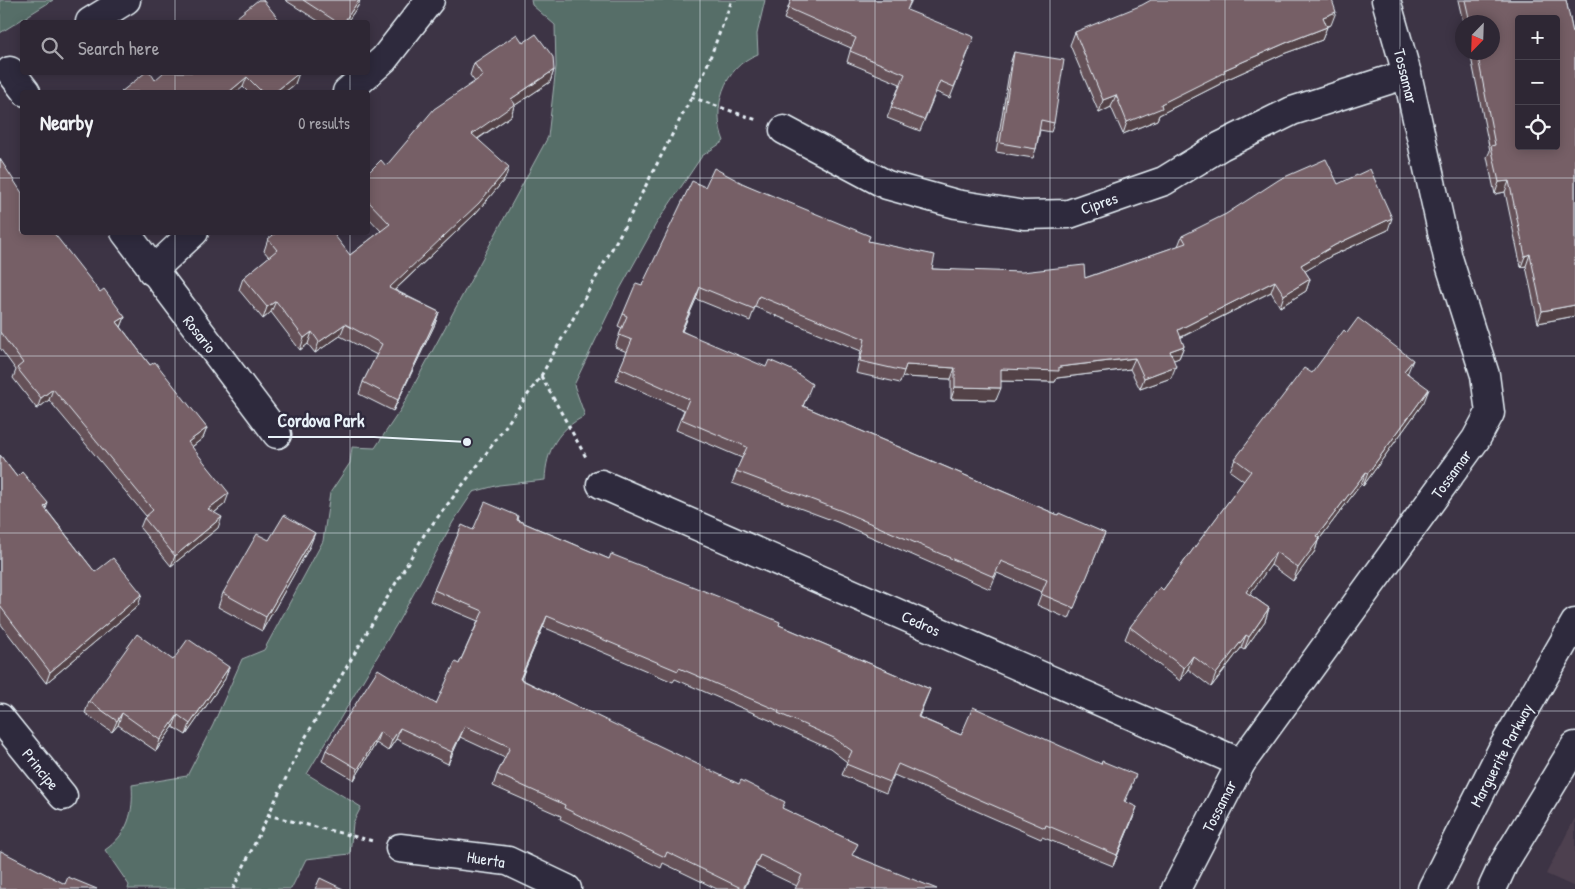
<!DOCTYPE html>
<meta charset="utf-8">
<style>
body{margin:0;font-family:"Patrick Hand",sans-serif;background:#3a3340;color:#f1f3f6}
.controls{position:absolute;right:15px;top:15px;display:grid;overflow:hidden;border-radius:5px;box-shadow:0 2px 12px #0003}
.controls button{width:45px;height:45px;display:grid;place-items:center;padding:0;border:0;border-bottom:1px solid #49444f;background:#2e2734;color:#f1f3f6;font:25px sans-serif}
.compass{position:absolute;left:1455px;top:15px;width:45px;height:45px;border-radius:50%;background:#2e2734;box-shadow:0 2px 12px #0003;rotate:203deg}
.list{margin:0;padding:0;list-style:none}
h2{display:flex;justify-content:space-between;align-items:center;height:65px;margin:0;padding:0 20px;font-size:21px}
h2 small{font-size:16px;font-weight:400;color:#a7a5ac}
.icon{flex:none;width:28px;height:28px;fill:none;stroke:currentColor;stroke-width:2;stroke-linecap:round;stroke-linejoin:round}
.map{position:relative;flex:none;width:1575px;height:889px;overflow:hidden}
.search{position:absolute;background:#2e2734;box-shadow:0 2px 12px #0003;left:20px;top:20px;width:350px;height:55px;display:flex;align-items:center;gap:12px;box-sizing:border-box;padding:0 18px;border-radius:5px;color:#a7a5ac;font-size:19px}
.panel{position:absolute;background:#2e2734;box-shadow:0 2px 12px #0003;left:20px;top:90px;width:350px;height:145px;border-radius:5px}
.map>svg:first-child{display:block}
</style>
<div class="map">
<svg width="1575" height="889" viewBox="0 0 1575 889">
<rect width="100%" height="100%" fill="#3d3445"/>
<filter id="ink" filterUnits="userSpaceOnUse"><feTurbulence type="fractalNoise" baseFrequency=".02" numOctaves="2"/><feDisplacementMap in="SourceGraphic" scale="10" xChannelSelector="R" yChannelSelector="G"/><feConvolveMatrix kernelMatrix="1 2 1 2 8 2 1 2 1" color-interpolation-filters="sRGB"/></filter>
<g filter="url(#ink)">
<path fill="#4e414f" d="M 1575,818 L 1575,887 L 1546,874 Z"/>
<g fill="#576e68" stroke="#a0b0b0">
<path d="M 0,0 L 53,0 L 0,33 Z"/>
<path d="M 531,0 L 765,0 L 757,34 L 758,54 C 723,67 711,109 724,141 L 702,156 L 656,224 L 620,289 L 574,385 L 585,416 C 558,429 546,450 545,480 L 499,485 L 473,492 L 453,522 L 398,622 L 307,774 L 361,807 L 353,823 L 350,854 L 306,859 L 291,889 L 128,889 L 129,885 L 105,850 C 128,834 134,813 132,785 L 187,776 L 213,725 L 242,659 L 264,650 L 323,541 L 330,493 L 350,463 L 352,447 L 375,448 L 401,409 L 548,137 L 556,67 L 555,25 L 532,5 Z"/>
</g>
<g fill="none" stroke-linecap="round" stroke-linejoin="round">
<defs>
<g id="minor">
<path d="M 90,22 L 126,0"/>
<path d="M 10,71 L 26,92"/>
<path d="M 347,92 L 384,59 L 430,0"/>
<path d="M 784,130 L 887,185 L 956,204 L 1024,215 L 1069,214 L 1164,181 L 1221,146 L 1292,111 L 1407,74"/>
<path d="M 125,232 L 277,434"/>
<path d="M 152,271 L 194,232"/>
<path d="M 601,484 L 1241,763"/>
<path d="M 0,718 L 63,796"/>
<path d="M 400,848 L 508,861 L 567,889"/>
<path d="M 1176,889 L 1241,763 L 1476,439 L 1490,413 L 1485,375 L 1448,258 L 1407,74 L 1386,0"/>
</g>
<g id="primary">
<path d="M 1432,889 L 1504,746 L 1575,623"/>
<path d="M 1492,889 L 1504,863 L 1575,746"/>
</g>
</defs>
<use href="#minor" stroke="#e8f1f8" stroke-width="31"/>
<use href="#primary" stroke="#e8f1f8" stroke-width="31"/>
<g stroke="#e8f1f8" stroke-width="3" stroke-dasharray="4 4" stroke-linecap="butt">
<path d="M 691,97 L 757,120"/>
<path d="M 541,376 L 587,459"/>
<path d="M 267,815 L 373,841"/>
<path d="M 233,889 L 305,738 L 424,535 L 478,465 L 541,376 L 627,222 L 705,71 L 732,0"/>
</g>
<use href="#minor" stroke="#2f2a3d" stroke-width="28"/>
<use href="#primary" stroke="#2f2a3d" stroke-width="28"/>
</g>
<g fill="#655158" stroke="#e8f1f8">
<path d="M 285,0 L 360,0 L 358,6 L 347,22 L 320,22 Z"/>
<path d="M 791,0 L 912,0 L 907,10 L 970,48 L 950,98 L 936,92 L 920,131 L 887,118 L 900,84 L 847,62 L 851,48 L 784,19 Z"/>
<path d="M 1458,0 L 1566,0 L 1573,33 L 1575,32 L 1575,316 L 1538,323 L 1526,266 L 1521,267 L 1505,192 L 1495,194 L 1487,157 L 1490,151 L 1470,52 L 1492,52 L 1492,22 L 1463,22 Z"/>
<path d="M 1331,25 L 1327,26 L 1322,40 L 1283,54 L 1221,82 L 1220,84 L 1159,115 L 1157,120 L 1123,134 L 1111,107 L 1099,113 L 1070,45 L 1075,32 Z"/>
<path d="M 523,43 L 554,70 L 550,82 L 514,106 L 511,116 L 478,139 L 505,179 L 475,214 L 395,290 L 439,312 L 435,324 L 393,411 L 359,394 L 363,382 L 377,355 L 340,336 L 315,353 L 308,344 L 300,350 L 271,312 L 263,319 L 239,290 L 243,278 L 269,257 L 264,251 L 268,239 L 350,255 L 381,231 L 368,217 L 368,173 L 386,166 L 475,82 L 470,75 L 474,63 Z"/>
<path d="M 1014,52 L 1054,123 L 1051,132 L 1040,130 L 1036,149 L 1033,158 L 996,152 L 1011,61 Z"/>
<path d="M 298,72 L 295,84 L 285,92 L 248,92 L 243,87 L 155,80 Z"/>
<path d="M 0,159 L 22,232 L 100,292 L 125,317 L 121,327 L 150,365 L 207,428 L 203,438 L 192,447 L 225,504 L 214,513 L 218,528 L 171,566 L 140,528 L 144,518 L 146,516 L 49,400 L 37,409 L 13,378 L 16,370 L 0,348 Z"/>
<path d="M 744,184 L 868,241 L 932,269 L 1085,278 L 1178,246 L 1182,236 L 1338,184 L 1388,230 L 1331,256 L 1305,271 L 1310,279 L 1306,291 L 1280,307 L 1271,292 L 1180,338 L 1184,346 L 1179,358 L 1173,360 L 1171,378 L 1140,389 L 1130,369 L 1057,378 L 1055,382 L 1001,381 L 996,400 L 951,399 L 951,379 L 902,377 L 900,383 L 856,373 L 861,351 L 755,307 L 750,321 L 696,299 L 682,331 L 808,395 L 803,406 L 1058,515 L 1105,533 L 1069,619 L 1037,605 L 1042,592 L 997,573 L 990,589 L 837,522 L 732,483 L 742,458 L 676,430 L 684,410 L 616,380 L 627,352 L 615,347 L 622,328 L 618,326 L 623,314 L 705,187 Z"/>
<path d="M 1312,373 L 1408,373 L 1424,402 L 1363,486 L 1361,484 L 1318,541 L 1315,551 L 1293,581 L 1271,565 L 1249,594 L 1269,608 L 1265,621 L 1244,650 L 1241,648 L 1211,687 L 1188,669 L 1180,681 L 1125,639 L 1130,627 L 1163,590 L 1244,481 L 1230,471 L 1235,459 Z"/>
<path d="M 0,455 L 17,477 L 48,503 L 46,509 L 95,572 L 138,606 L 46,683 L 0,623 Z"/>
<path d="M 517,520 L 609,559 L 779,625 L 930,689 L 919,717 L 961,735 L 1132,786 L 1125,802 L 1133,818 L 1113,866 L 1042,837 L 1041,839 L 894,775 L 886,793 L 842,775 L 847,762 L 830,749 L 774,724 L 774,722 L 675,679 L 673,682 L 543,627 L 521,679 L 783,809 L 858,844 L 797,886 L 755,866 L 744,889 L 717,889 L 663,863 L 661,868 L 560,819 L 561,816 L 493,786 L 497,774 L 505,758 L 460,737 L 448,764 L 396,739 L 388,751 L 376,743 L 354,780 L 322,761 L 326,750 L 436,704 L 459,664 L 478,621 L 430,601 L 434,590 L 473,530 Z"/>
<path d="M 269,540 L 310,546 L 262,631 L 218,607 L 223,593 Z"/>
<path d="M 173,660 L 225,679 L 186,735 L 173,727 L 156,751 L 118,725 L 112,732 L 85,713 L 89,701 Z"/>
</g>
<g fill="#534247" stroke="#e8f1f8">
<path d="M 359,0 L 360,0 L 358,6 L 347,22 L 344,22 Z"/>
<path d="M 1336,12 L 1331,25 L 1318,29 L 1323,17 Z"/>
<path d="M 1327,27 L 1322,40 L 1283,54 L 1221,82 L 1220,84 L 1159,115 L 1157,120 L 1123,134 L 1127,122 L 1224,70 L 1288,42 Z"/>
<path d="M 554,70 L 550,82 L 514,106 L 511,116 L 468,145 L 472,134 L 511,99 Z"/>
<path d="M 299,73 L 295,84 L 285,92 L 275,92 Z"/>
<path d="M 247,77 L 243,87 L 237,92 L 229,92 Z"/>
<path d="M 1116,95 L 1111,107 L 1099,113 L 1103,100 Z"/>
<path d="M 509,167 L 505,179 L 475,214 L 385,299 L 389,288 Z"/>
<path d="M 1509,181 L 1505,192 L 1495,194 L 1499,182 Z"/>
<path d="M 1392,218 L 1388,230 L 1331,256 L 1297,276 L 1301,265 L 1335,245 Z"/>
<path d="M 1530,254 L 1526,266 L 1521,267 L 1525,256 Z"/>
<path d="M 1310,279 L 1306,291 L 1280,307 L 1284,295 Z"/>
<path d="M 1275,281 L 1271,292 L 1173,341 L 1178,330 Z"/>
<path d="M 700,287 L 696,299 L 677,342 L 681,331 Z"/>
<path d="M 276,301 L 271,312 L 263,319 L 267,307 Z"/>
<path d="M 1575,305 L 1575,316 L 1538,323 L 1542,311 Z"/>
<path d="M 439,312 L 435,324 L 393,411 L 398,400 Z"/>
<path d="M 125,317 L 121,327 L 117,322 Z"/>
<path d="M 345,324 L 340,336 L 315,353 L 319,342 Z"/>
<path d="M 312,332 L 308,344 L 300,350 L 304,338 Z"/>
<path d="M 1184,346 L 1179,358 L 1166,363 L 1170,351 Z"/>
<path d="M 1135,358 L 1130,369 L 1057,378 L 1055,382 L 997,381 L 1001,369 L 1059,367 Z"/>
<path d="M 1413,360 L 1408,372 L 1400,384 L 1404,371 Z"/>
<path d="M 906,365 L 955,368 L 951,379 L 902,377 Z"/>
<path d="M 1176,366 L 1171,378 L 1140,389 L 1144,378 Z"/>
<path d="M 955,387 L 1001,388 L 996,400 L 951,399 Z"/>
<path d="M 53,389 L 49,400 L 37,409 L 41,398 Z"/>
<path d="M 1429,389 L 1424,402 L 1363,486 L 1368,473 Z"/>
<path d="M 207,428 L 203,438 L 184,453 L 188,442 Z"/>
<path d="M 1366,472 L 1361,484 L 1318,541 L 1315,551 L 1293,581 L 1298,568 L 1317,536 Z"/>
<path d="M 229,493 L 225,504 L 205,520 L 208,509 Z"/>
<path d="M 222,517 L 218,528 L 171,566 L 175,556 Z"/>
<path d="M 315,533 L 310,546 L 262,631 L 266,617 Z"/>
<path d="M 1276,552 L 1271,565 L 1242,605 L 1246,592 Z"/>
<path d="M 142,594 L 138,606 L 46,683 L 50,672 Z"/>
<path d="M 1269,608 L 1265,621 L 1244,650 L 1249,637 Z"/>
<path d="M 547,616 L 543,627 L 516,690 L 520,679 Z"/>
<path d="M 1246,635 L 1241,648 L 1211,687 L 1216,674 Z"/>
<path d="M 1193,656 L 1188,669 L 1180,681 L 1184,668 Z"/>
<path d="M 229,667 L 225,679 L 186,735 L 190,724 Z"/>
<path d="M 122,713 L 118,725 L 112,732 L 117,721 Z"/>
<path d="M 178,715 L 173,727 L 156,751 L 160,740 Z"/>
<path d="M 465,726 L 460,737 L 448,764 L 452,752 Z"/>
<path d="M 400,728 L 396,739 L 388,751 L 392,740 Z"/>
<path d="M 380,732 L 376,743 L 354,780 L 358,769 Z"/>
<path d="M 1137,807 L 1133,818 L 1113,866 L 1117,855 Z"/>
<path d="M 760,855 L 755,866 L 744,889 L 743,889 Z"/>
</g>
<g fill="#765e66" stroke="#e8f1f8" fill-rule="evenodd">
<path d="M 258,0 L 263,0 L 281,22 L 231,22 Z"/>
<path d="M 303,0 L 359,0 L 344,22 L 337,22 Z"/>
<path d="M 791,0 L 911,0 L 907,10 L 974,37 L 954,87 L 940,81 L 924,120 L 891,107 L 905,74 L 850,51 L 856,38 L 788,8 Z"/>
<path d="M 1151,0 L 1332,0 L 1336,12 L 1323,17 L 1327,27 L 1288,42 L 1224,70 L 1225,72 L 1161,104 L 1162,108 L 1127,122 L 1116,95 L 1103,100 L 1075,32 L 1142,5 Z"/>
<path d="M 1465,0 L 1566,0 L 1573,33 L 1575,32 L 1575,305 L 1542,311 L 1530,254 L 1525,256 L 1509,181 L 1499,182 L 1491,146 L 1495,145 L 1477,52 L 1492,52 L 1492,22 L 1470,22 ZM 1519,19 L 1556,19 L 1556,146 L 1519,146 Z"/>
<path d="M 517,34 L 523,43 L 536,34 L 553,57 L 554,70 L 511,99 L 515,104 L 472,134 L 509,167 L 479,203 L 389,288 L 439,312 L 398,400 L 363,382 L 382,344 L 345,324 L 319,342 L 312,332 L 304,338 L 276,301 L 267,307 L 243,278 L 277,250 L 268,239 L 277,232 L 332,232 L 350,255 L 390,224 L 368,201 L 368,173 L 381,160 L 386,166 L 434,109 L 483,76 L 474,63 Z"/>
<path d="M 1014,52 L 1064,60 L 1054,123 L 1041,120 L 1036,149 L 1000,143 Z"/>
<path d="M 146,72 L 150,72 L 155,80 L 164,72 L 298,72 L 299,73 L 275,92 L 262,92 L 247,77 L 229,92 L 121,92 Z"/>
<path d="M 0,159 L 22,193 L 22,232 L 53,232 L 100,292 L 104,289 L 125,317 L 117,322 L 150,365 L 155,362 L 207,428 L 188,442 L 229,493 L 208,509 L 222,517 L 175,556 L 144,518 L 153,510 L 53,389 L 41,398 L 17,368 L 23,363 L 0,332 Z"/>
<path d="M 1326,159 L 1338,184 L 1370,169 L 1392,218 L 1335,245 L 1301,265 L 1310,279 L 1284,295 L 1275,281 L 1178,330 L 1184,346 L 1170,351 L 1176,366 L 1144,378 L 1135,358 L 1059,367 L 1059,371 L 1001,369 L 1001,388 L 955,387 L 955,368 L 906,365 L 904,371 L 860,361 L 865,339 L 759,296 L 754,309 L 700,287 L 681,331 L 766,367 L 769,360 L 792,370 L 812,384 L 803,406 L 1058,515 L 1059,513 L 1105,533 L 1074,608 L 1041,594 L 1047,580 L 1001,561 L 994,577 L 842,511 L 736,471 L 747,447 L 681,419 L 689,399 L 620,368 L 632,340 L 619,335 L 627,316 L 623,314 L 636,283 L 642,285 L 692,181 L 705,187 L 714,168 L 744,184 L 870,236 L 868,241 L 935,255 L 932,269 L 1022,272 L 1084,265 L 1085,278 L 1186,243 L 1182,236 L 1226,214 L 1280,179 Z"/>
<path d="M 1358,318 L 1413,360 L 1404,371 L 1429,389 L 1368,473 L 1366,472 L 1317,536 L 1320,538 L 1298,568 L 1276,552 L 1246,592 L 1269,608 L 1249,637 L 1246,635 L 1216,674 L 1193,656 L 1184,668 L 1130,627 L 1160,587 L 1163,590 L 1251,471 L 1235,459 L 1304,368 L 1312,373 L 1344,330 L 1347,333 Z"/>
<path d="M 0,455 L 17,477 L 22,472 L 48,503 L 44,507 L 95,572 L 113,558 L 142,594 L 50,672 L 0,606 Z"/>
<path d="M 485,502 L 518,516 L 517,520 L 609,559 L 611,554 L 747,608 L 780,622 L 779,625 L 930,689 L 918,717 L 961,735 L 973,707 L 1101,764 L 1102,761 L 1136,775 L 1124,801 L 1137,807 L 1117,855 L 1046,825 L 1045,828 L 898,764 L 890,782 L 846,764 L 852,751 L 834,738 L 778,713 L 779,711 L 679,668 L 678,671 L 547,616 L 520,679 L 739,784 L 741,780 L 785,802 L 782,808 L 858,844 L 852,855 L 937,889 L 795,889 L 802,875 L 760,855 L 743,889 L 667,852 L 665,857 L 564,808 L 565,805 L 497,774 L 510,747 L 465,726 L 452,752 L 400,728 L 392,740 L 380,732 L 358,769 L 326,750 L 378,669 L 436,704 L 455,662 L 459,664 L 483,611 L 434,590 L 462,525 L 473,530 Z"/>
<path d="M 284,515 L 315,533 L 266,617 L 223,593 L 257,534 L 269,540 Z"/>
<path d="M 137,634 L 173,660 L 188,639 L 229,667 L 190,724 L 178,715 L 160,740 L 122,713 L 117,721 L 89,701 Z"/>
<path d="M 1,851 L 65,884 L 68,877 L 97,889 L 0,889 L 0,853 Z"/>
<path d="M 320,878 L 343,889 L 315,889 Z"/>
</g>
</g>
<path fill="none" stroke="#e8f1f8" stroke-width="1" stroke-opacity="0.55" d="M 175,0 L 175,22M 350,0 L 350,22M 525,0 L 525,889M 700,0 L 700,889M 875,0 L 875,889M 1050,0 L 1050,889M 1225,0 L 1225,889M 1400,0 L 1400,889M 175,72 L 175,92M 350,72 L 350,92M 0,178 L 22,178M 368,178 L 1575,178M 175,232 L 175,889M 350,232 L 350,889M 0,356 L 1575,356M 0,533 L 1575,533M 0,711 L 1575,711"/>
<g text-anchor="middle" stroke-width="5" stroke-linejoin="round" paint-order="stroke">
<g font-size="16" fill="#e8f1f8" stroke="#2f2a3d">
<text transform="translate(1406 76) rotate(76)" y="6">Tossamar</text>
<text transform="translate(1099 203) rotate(-19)" y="6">Cipres</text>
<text transform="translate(200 334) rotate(52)" y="6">Rosario</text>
<text transform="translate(1451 474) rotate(-54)" y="6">Tossamar</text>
<text transform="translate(921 623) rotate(24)" y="6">Cedros</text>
<text transform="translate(1501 755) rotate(-62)" y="6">Marguerite Parkway</text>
<text transform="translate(41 769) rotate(51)" y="6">Principe</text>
<text transform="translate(1219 806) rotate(-63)" y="6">Tossamar</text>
<text transform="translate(486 859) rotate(9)" y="6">Huerta</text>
</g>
</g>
<path fill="none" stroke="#e8f1f8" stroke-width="2" d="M467 442L374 437H268"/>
<circle fill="#e8f1f8" stroke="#2f2a3d" stroke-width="2" cx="467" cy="442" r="5"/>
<g font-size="18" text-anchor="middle" font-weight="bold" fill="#e8f1f8" stroke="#2f2a3d" stroke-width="5" stroke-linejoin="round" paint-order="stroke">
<text x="321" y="427">Cordova Park</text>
</g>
</svg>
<div class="controls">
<button>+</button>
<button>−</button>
<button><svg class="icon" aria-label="locate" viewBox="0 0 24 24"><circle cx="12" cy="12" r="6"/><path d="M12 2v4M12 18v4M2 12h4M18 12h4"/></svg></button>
</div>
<svg class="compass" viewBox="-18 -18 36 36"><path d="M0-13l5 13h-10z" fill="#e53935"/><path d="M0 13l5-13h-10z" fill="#a7a5ac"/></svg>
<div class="search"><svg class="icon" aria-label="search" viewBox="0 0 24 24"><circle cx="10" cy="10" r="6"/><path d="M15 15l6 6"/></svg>Search here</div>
<section class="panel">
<h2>Nearby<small>0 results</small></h2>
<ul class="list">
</ul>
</section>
</div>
